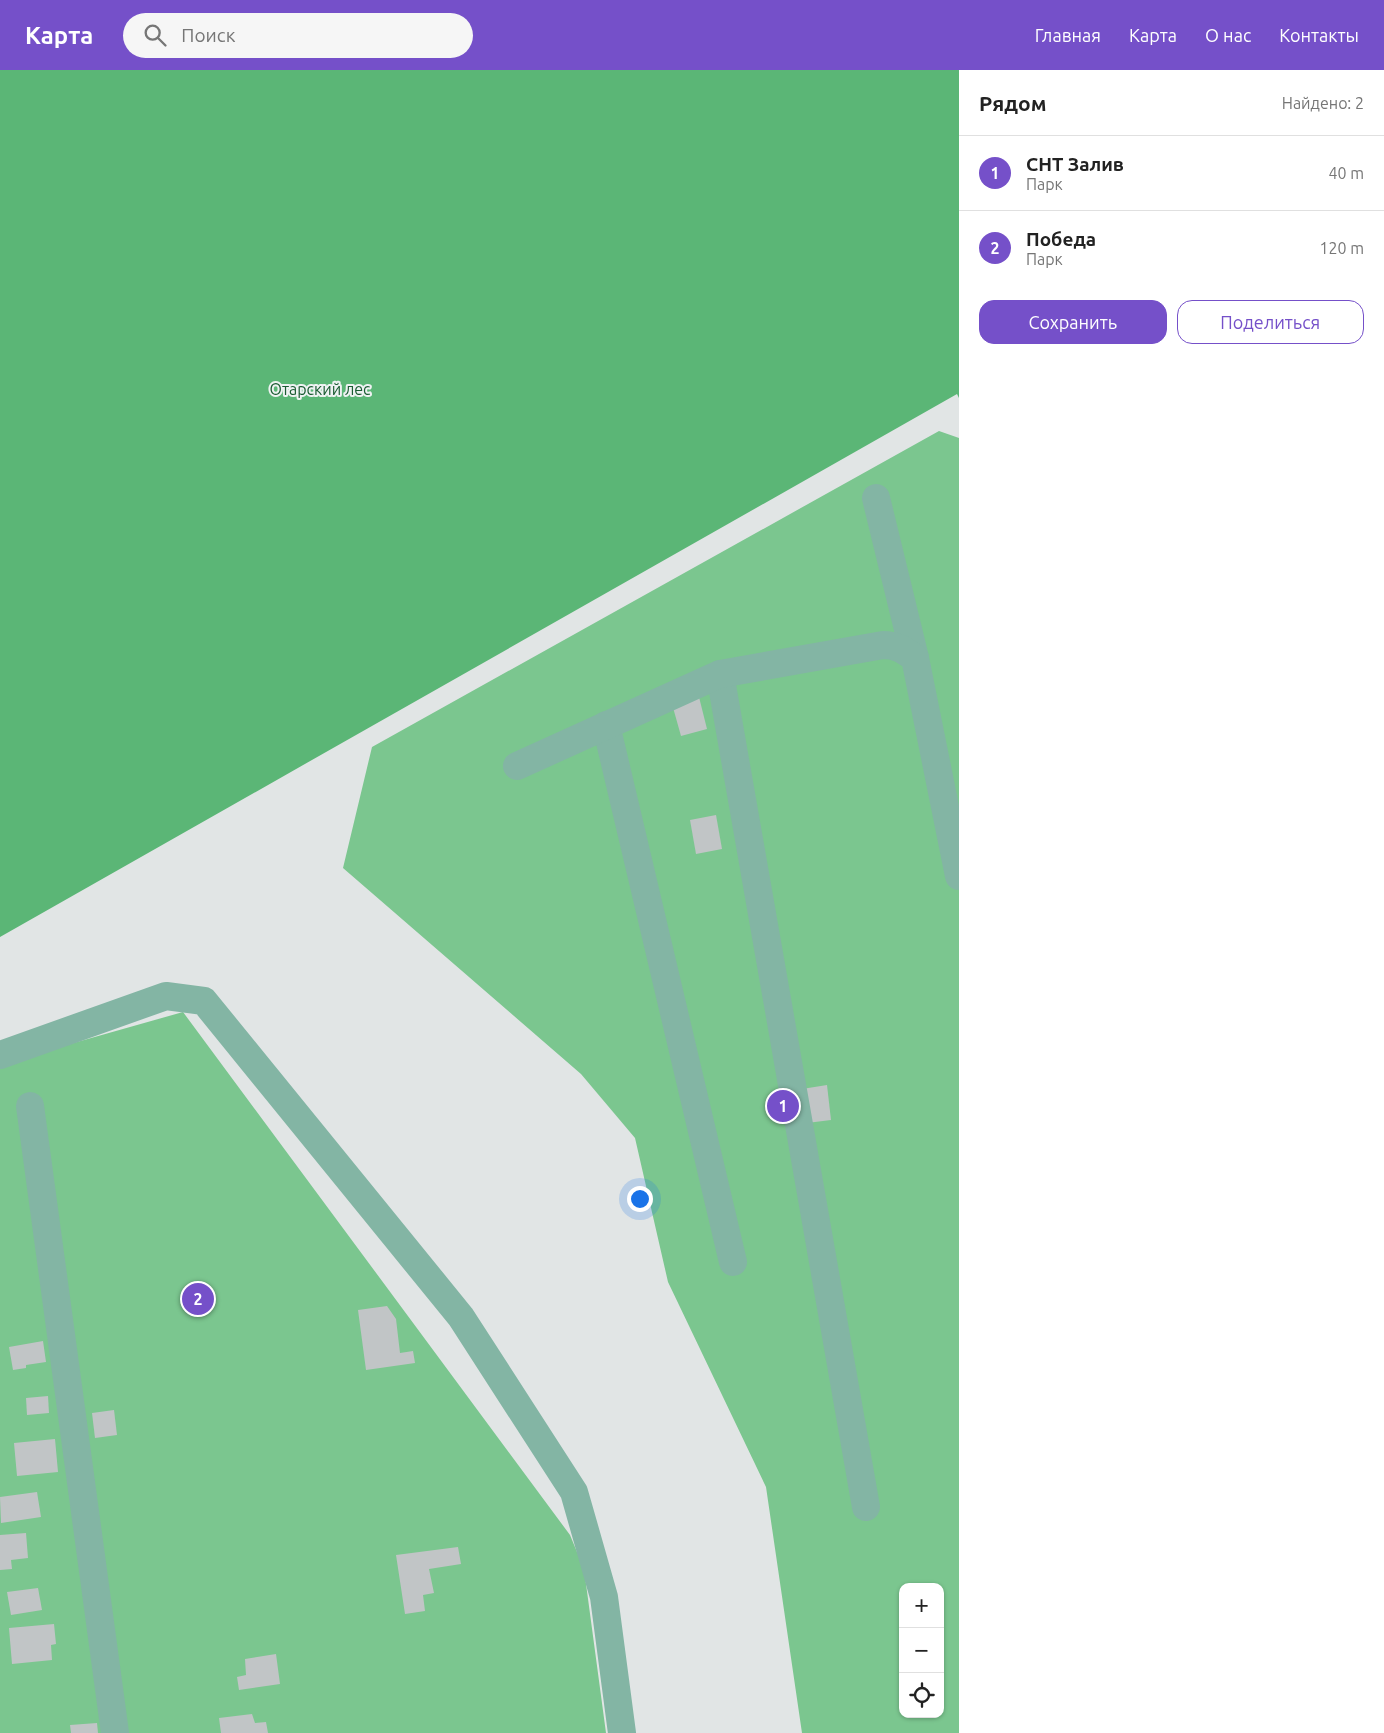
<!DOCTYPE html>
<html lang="ru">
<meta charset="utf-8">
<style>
body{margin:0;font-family:Ubuntu,sans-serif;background:#f6f6f6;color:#222}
.controls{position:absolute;right:15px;bottom:15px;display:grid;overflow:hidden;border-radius:10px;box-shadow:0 1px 4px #0004}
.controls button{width:45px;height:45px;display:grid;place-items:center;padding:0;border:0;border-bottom:1px solid #e0e0e0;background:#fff;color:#222;font:25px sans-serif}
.you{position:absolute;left:639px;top:1128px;width:18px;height:18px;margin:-12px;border:4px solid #fff;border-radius:50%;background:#1a73e8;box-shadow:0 0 0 8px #1a73e833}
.badge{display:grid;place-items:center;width:32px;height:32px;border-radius:50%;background:#7550c9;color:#fff;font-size:16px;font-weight:700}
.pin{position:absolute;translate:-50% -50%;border:2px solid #fff;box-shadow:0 1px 5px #0006}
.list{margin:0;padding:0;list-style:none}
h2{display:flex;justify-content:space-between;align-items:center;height:65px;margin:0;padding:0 20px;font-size:21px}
h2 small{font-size:16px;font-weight:400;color:#767676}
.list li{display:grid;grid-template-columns:32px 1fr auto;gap:15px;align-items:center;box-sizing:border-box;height:75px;padding:0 20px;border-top:1px solid #e0e0e0}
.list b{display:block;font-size:19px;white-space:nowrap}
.list p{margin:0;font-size:16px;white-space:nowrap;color:#767676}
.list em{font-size:16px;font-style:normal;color:#767676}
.actions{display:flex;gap:10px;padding:15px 20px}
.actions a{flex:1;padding:11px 0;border:1px solid #7550c9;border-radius:15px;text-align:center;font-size:18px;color:#7550c9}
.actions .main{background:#7550c9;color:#fff}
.icon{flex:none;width:28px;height:28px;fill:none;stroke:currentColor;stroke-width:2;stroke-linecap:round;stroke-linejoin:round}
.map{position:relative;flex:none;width:959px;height:1663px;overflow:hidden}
header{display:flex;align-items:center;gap:30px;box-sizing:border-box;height:70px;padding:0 25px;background:#7550c9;color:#fff}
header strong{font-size:24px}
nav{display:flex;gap:28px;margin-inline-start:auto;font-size:18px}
.search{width:350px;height:45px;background:#f6f6f6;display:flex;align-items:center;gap:12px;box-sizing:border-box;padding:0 18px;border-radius:28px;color:#767676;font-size:19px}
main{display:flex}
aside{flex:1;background:#fff}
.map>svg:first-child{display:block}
</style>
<header>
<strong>Карта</strong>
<div class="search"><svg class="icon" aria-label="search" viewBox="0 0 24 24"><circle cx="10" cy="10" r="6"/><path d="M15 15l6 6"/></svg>Поиск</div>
<nav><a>Главная</a><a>Карта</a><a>О нас</a><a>Контакты</a></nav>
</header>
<main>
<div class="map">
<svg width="959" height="1663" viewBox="0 0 959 1663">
<rect width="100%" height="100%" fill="#e1e5e5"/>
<g fill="#7bc68f" fill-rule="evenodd">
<path d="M 939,361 L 959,368 L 959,1663 L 802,1663 L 766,1417 L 668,1212 L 635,1068 L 581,1004 L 343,798 L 372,677 ZM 903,1517 L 940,1517 L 940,1644 L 903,1644 Z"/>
<path d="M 183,942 L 570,1465 L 584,1499 L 606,1663 L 0,1663 L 0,992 L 24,987 Z"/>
</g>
<path fill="#5bb676" d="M 0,0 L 959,0 L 959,328 L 957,324 L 0,867 Z"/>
<g fill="#c1c5c6">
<path d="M 699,627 L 707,659 L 681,666 L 672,634 Z"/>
<path d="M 716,745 L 722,779 L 696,784 L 690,750 Z"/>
<path d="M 827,1015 L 831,1050 L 807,1053 L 802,1019 Z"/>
<path d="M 387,1236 L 396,1249 L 400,1283 L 413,1281 L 415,1293 L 366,1300 L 358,1240 Z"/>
<path d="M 43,1271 L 46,1292 L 26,1295 L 26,1298 L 13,1300 L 9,1277 Z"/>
<path d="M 48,1326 L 49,1343 L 27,1345 L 26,1328 Z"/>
<path d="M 114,1340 L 117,1365 L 95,1368 L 92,1343 Z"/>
<path d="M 55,1369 L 58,1402 L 17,1406 L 14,1373 Z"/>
<path d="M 37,1422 L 41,1447 L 1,1453 L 0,1427 Z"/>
<path d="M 26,1463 L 28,1488 L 11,1490 L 12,1499 L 0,1500 L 0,1465 Z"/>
<path d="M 458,1477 L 461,1494 L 429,1499 L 434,1523 L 423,1525 L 425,1541 L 405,1544 L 396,1485 Z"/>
<path d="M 38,1518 L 42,1540 L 11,1545 L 7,1522 Z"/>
<path d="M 54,1554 L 56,1574 L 51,1575 L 52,1590 L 12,1594 L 9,1558 Z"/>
<path d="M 276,1584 L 280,1614 L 239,1620 L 237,1607 L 246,1605 L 245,1589 Z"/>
<path d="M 252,1644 L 255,1653 L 266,1652 L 268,1663 L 221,1663 L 219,1648 Z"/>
<path d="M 97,1653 L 98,1663 L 71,1663 L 70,1655 Z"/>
</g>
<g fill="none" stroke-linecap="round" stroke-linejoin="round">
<g stroke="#83b5a4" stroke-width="28">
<path d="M 876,428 L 915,588"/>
<path d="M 720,604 L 866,1437"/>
<path d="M 606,655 L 733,1192"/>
<path d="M 517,696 L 720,604 L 883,575 C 897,575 904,580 915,588 L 959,806"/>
<path d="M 0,985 L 166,926 L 204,931 L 461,1247 L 574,1422 L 604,1527 L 622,1663"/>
<path d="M 30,1036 L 115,1663"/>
</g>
</g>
<g text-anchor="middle" stroke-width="4" stroke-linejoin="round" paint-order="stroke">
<g font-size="16" fill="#1a5c32" stroke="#eef2f2">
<text x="320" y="325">Отарский лес</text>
</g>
</g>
</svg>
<div class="controls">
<button>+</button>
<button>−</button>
<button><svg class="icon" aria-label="locate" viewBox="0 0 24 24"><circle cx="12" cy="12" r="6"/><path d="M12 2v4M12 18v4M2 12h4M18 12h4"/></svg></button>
</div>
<div class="you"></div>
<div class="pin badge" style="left:783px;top:1036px">1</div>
<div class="pin badge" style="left:198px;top:1229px">2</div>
</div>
<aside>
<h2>Рядом<small>Найдено: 2</small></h2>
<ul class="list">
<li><span class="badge">1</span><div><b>СНТ Залив</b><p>Парк</p></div><em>40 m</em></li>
<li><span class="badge">2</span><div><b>Победа</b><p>Парк</p></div><em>120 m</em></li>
</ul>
<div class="actions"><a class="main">Сохранить</a><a>Поделиться</a></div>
</aside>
</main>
